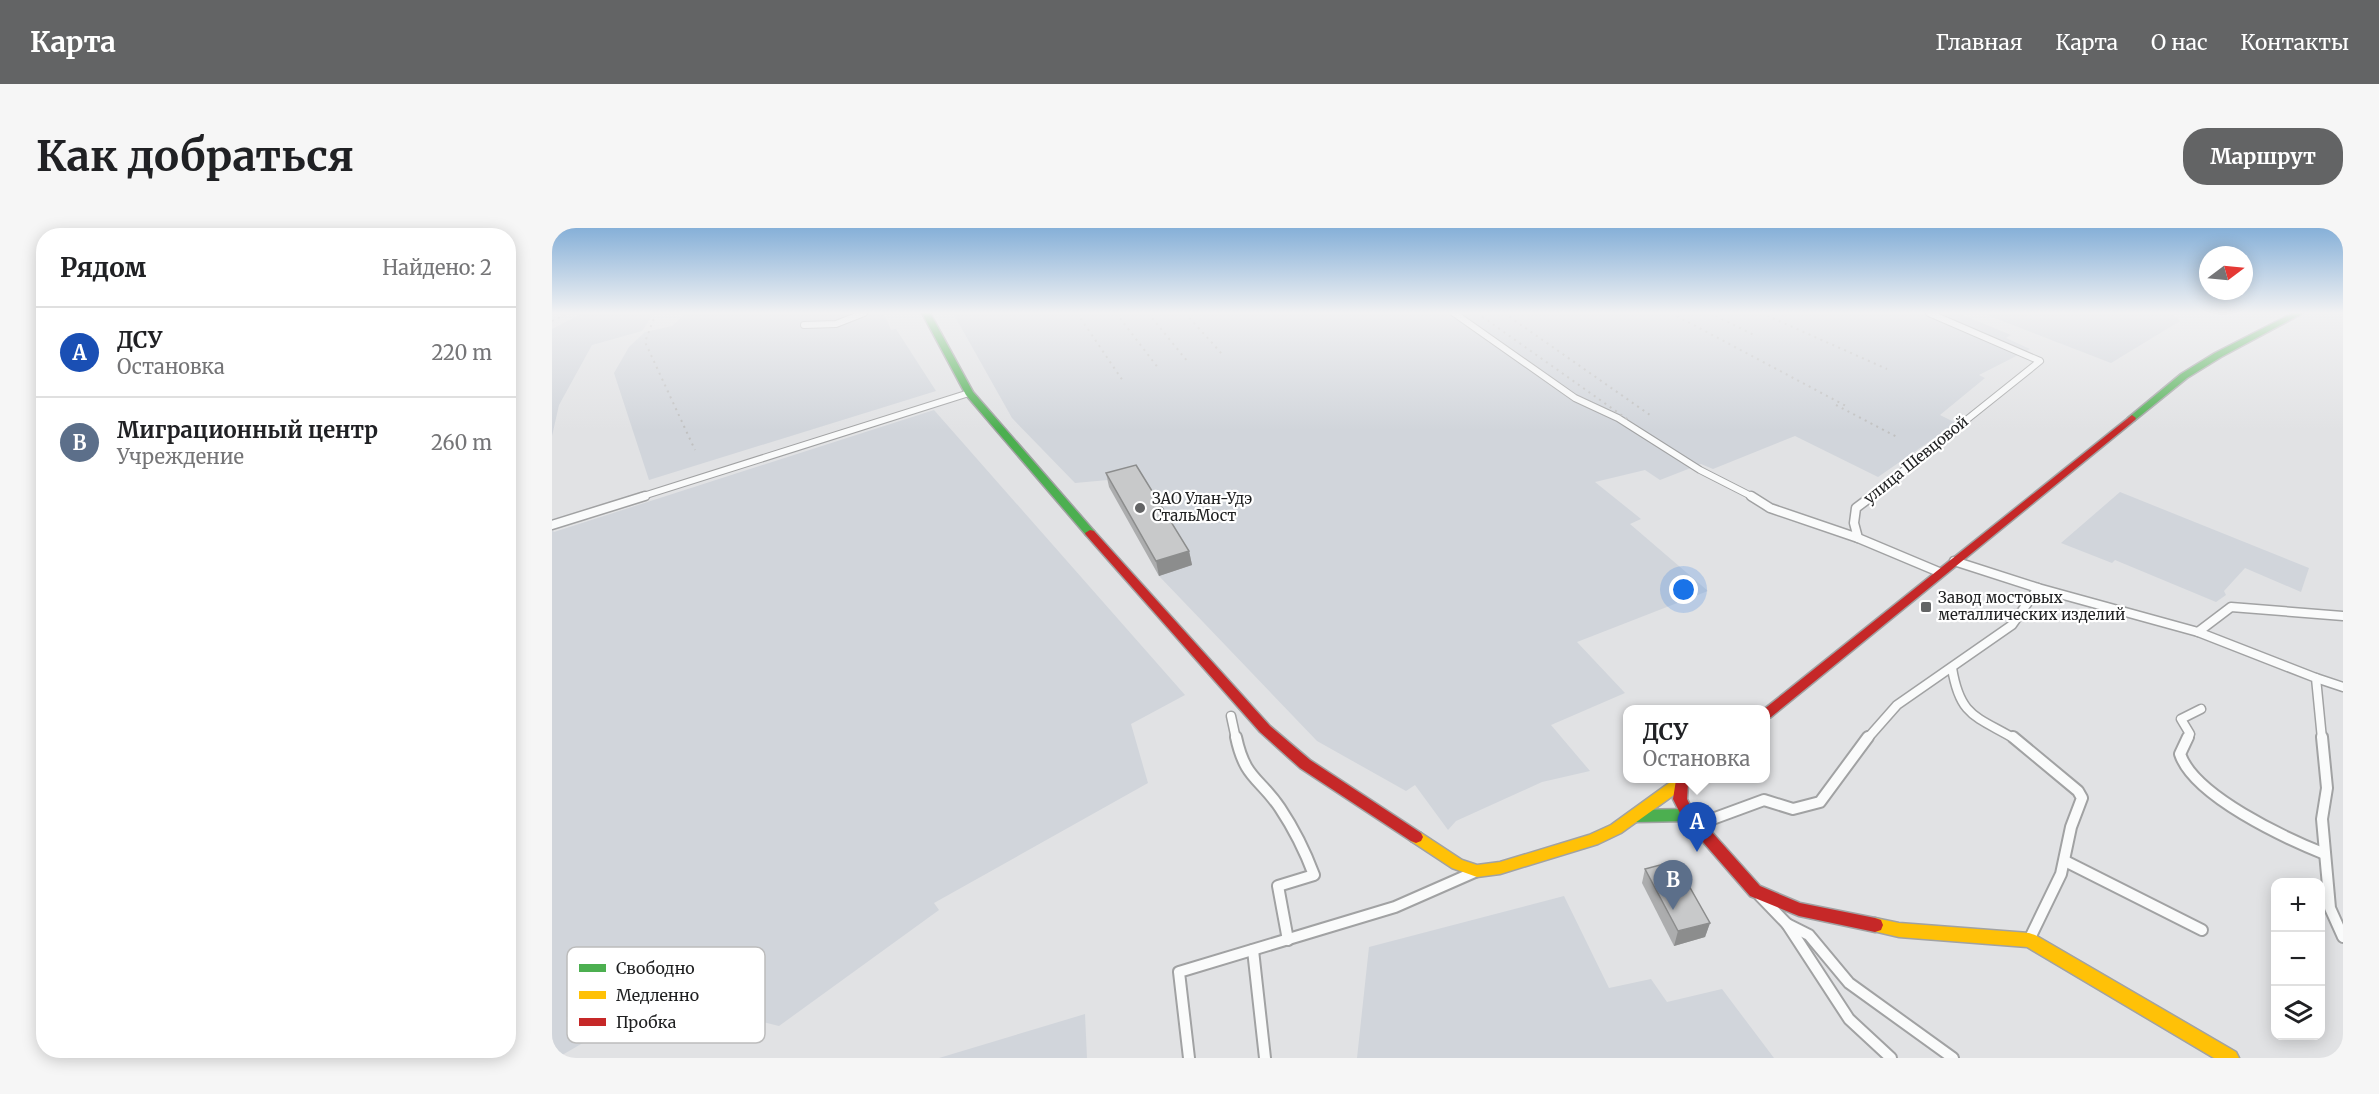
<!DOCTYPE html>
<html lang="ru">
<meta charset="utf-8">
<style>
body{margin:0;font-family:Merriweather,serif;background:#f6f6f6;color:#202124}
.controls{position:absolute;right:18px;bottom:18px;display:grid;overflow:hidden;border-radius:12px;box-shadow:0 3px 15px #0003}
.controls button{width:54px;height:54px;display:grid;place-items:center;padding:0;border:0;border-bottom:2px solid #e0e0e0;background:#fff;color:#202124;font:30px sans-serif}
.compass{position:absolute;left:1647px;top:18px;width:54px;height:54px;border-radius:50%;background:#fff;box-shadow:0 3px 15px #0003;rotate:74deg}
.you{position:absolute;left:1132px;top:362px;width:21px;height:21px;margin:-15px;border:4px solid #fff;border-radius:50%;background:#1a73e8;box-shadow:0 0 0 9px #1a73e833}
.badge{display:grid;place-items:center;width:39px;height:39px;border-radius:50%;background:#636465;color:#fff;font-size:20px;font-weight:700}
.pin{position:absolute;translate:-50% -50px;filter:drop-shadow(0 2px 3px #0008)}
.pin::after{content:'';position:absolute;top:32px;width:21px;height:18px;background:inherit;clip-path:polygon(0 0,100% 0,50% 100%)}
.popup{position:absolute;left:1071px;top:477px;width:147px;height:78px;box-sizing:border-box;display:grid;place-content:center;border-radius:12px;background:#fff;filter:drop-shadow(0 2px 4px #0005);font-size:20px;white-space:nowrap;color:#757577}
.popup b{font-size:22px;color:#202124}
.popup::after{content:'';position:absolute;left:50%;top:100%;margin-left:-12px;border:12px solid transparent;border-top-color:#fff}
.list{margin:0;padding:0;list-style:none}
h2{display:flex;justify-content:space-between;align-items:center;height:78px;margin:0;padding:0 24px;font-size:26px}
h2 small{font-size:20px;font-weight:400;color:#757577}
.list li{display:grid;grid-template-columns:39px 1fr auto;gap:18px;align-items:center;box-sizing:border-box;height:90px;padding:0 24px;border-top:2px solid #e0e0e0}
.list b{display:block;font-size:22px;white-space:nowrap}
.list p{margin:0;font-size:20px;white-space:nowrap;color:#757577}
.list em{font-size:20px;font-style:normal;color:#757577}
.icon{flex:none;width:33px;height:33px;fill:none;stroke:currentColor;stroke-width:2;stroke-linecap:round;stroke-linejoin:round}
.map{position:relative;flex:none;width:1791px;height:830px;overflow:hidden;border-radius:24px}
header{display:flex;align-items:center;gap:36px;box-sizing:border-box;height:84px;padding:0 30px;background:#636465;color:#fff}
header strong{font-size:28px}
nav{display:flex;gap:33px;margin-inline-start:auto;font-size:21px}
.intro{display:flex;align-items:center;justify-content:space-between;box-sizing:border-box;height:144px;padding:0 36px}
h1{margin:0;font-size:42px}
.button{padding:15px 27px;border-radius:24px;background:#636465;color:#fff;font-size:21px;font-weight:700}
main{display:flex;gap:36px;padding:0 36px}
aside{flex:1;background:#fff;border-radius:24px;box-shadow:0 3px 15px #0003}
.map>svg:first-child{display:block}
</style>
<header>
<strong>Карта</strong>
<nav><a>Главная</a><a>Карта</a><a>О нас</a><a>Контакты</a></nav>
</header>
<div class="intro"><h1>Как добраться</h1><a class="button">Маршрут</a></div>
<main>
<aside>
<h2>Рядом<small>Найдено: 2</small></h2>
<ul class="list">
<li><span class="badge" style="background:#1a4fb4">A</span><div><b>ДСУ</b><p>Остановка</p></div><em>220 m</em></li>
<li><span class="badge" style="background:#5c6f8a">B</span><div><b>Миграционный центр</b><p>Учреждение</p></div><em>260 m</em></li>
</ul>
</aside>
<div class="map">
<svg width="1791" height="830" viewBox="0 0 1791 830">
<rect width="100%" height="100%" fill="#e1e2e4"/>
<g fill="#d1d5db">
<path d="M 31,85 L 102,85 L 90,103 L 40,117 L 7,177 L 0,208 L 0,101 Z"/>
<path d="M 126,85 L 332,85 L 339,102 L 344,101 L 384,163 L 97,252 L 62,145 L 77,119 L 93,104 L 120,98 L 132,87 Z"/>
<path d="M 401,85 L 1406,85 L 1459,107 L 1454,110 L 1478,121 L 1427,147 L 1433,150 L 1388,187 L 1404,195 L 1326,249 L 1243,208 L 1161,241 L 1149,236 L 1108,252 L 1093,242 L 1043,254 L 1089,291 L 1078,296 L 1156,363 L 1025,414 L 1073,465 L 999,497 L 1038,543 L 990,554 L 904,593 L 896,602 L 863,557 L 854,563 L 765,513 L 607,348 L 556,252 L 523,255 L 460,190 Z"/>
<path d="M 1430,85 L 1620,85 L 1628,93 L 1559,135 Z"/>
<path d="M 382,182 L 633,467 L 579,496 L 596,555 L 382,675 L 387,682 L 227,798 L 110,769 L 5,830 L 0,830 L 0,302 L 2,304 Z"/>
<path d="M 1568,264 L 1757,340 L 1749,364 L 1693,340 L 1672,363 L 1674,367 L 1664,374 L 1563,332 L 1560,335 L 1509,315 Z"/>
<path d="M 1012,668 L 1057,760 L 1099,751 L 1115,774 L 1170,761 L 1222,830 L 805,830 L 817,719 Z"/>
<path d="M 533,786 L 535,830 L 387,830 Z"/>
</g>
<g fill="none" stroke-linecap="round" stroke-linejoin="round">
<defs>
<g id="street-far2">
<path d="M 902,85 L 1023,170 L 1066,190 L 1148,242 L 1201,269"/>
<path d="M 252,97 L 284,96 L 312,85"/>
<path d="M 88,269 L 417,165"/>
<path d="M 1318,269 L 1488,133 L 1377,85"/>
</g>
<g id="street-far1">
<path d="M 1199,268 L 1218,280 L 1306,310"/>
<path d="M 1320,268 L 1304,280 L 1302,295 L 1306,310 L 1387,344"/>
<path d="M 0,297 L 93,268"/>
<path d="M 1402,333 L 1486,360 L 1646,404 L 1679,379 L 1791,388"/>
<path d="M 1646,404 L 1764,450 L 1770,511"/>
<path d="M 1400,440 C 1408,489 1424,488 1463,511"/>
<path d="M 1764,450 L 1791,459"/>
<path d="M 679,488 L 684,511"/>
<path d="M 1315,511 L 1345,477 L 1460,397 L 1486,360"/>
<path d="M 1636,511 L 1638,506 L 1629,491 L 1649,481"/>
</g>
<g id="street">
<path d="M 684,509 C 693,551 707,549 728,580 C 742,601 753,623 762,647 L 726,658 L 736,712"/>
<path d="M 1461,509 L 1526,563 L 1530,570 L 1519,599 L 1509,646 L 1477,712"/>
<path d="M 1636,509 L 1628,526 C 1642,568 1733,610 1773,626"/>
<path d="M 1770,509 L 1775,560 L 1770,591 L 1778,680 L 1791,709"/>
<path d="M 1144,597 L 1212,572 L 1241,581 L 1268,574 L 1316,509"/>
<path d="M 1513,633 L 1650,702"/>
<path d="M 1208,668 L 1235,696 L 1297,791 L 1339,830"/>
<path d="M 1235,696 L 1257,707 L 1297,755 L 1401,830"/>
<path d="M 701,722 L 713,830"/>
<path d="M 637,830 L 627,744 L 843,679 L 925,643"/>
</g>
<g id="fast">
<path d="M 370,85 L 378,85 L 421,164 L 542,303 L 543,305 L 542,307 L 534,307 L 414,167 Z"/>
<path d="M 1741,85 L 1751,85 L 1669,129 L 1635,150 L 1583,192 L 1580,193 L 1576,190 L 1629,146 L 1663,125 Z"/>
<path d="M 1136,581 L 1141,583 L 1143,587 L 1141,591 L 1136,593 L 1084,594 L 1079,592 L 1077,588 L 1079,584 L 1084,582 Z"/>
</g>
<g id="slow">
<path d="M 1124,550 L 1142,550 L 1140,554 L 1069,605 L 1046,616 L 948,646 L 925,649 L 900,640 L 859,613 L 857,609 L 859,605 L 864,603 L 869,605 L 910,632 L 925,637 L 948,634 L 1037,607 L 1059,597 Z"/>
<path d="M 1323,690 L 1347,695 L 1477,705 L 1483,707 L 1684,824 L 1687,830 L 1662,830 L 1475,719 L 1347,709 L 1317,702 L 1315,697 L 1317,692 Z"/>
</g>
<g id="jam">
<path d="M 1580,187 L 1584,190 L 1583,192 L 1219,489 L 1214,491 L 1214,482 L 1211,482 Z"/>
<path d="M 538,302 L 542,303 L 718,498 L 758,532 L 869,605 L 871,609 L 869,613 L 864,615 L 859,613 L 748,540 L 708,504 L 534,307 L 533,305 Z"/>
<path d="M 1129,551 L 1134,552 L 1136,556 L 1135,571 L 1141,583 L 1208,658 L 1248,675 L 1323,690 L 1329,692 L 1331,697 L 1329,702 L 1323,704 L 1247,688 L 1198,668 L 1131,591 L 1121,571 L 1124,552 Z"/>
</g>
</defs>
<use href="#street-far2" stroke="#a1a2a3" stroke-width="8"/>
<use href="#street-far1" stroke="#a1a2a3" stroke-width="11"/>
<use href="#street" stroke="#a1a2a3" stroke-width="14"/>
<use href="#fast" stroke="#a1a2a3" stroke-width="3"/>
<use href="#slow" stroke="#a1a2a3" stroke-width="3"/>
<use href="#jam" stroke="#a1a2a3" stroke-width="3"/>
<use href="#street-far2" stroke="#fafbfb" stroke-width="6"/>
<use href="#street-far1" stroke="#fafbfb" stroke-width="8"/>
<use href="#street" stroke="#fafbfb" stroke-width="10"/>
<use href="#fast" fill="#4caf50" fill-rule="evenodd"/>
<use href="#slow" fill="#ffc107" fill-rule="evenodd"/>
<use href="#jam" fill="#c62828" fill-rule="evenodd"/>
<g stroke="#c0c0c0" stroke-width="2" stroke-dasharray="2 4.5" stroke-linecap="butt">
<path d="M 104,85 L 93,114 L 143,222"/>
<path d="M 525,85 L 571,153"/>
<path d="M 564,85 L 607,141"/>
<path d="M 596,85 L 636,134"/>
<path d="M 633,85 L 670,126"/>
<path d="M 754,85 L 758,87"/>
<path d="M 925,85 L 1078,193"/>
<path d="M 952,85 L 1098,187"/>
<path d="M 1119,85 L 1294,178"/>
<path d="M 1158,85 L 1202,107"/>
<path d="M 1209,85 L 1335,141"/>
<path d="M 0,93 L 16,85"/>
<path d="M 1284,177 L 1347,210"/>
</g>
</g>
<g fill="#acadae">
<path d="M 554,245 L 637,323 L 640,337 L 607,348 L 557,259 Z"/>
<path d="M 1093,641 L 1158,695 L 1153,709 L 1122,718 L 1090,655 Z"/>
</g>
<g fill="#8c8d8d">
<path d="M 637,323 L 640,337 L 607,348 L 604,333 Z"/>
<path d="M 1158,695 L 1153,709 L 1122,718 L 1126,703 Z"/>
</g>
<g fill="#c8c9ca" stroke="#8c8d8d" stroke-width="1.5">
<path d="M 584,237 L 637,323 L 604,333 L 554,245 Z"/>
<path d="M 1123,633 L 1158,695 L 1126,703 L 1093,641 Z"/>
</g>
<linearGradient id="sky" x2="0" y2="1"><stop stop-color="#86b0d8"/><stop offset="0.42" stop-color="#f2f2f3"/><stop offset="1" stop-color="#f2f2f3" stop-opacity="0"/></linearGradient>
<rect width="1791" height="202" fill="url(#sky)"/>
<g fill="#636465" stroke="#fff" stroke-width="2">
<circle cx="588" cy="280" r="6"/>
<rect x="1368" y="373" width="12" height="12" rx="3"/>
</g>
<g text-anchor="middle" stroke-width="4.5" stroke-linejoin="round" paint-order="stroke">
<g font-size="15" fill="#1f2021" stroke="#fff">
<text transform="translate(1364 232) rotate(-39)" y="5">улица Шевцовой</text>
</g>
<g font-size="15" fill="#1f2021" stroke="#fff" text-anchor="start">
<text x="600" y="276">ЗАО Улан-Удэ<tspan x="600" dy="17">СтальМост</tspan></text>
<text x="1386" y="375">Завод мостовых<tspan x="1386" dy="17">металлических изделий</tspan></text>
</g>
</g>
<rect x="15" y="719" width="198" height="96" rx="9" fill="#fff" stroke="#bcbcbc" stroke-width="1.5"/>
<rect x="27" y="736" width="27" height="8" fill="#4caf50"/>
<rect x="27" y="763" width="27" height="8" fill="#ffc107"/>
<rect x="27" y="790" width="27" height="8" fill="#c62828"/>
<g font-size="16" fill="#1f2021">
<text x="64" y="746">Свободно</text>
<text x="64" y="773">Медленно</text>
<text x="64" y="800">Пробка</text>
</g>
</svg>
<div class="controls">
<button>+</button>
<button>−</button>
<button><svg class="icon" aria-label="layers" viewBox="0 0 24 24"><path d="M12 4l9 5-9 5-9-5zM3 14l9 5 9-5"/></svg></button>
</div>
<svg class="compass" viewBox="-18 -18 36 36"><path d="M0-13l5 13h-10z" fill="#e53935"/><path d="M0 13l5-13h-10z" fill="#757577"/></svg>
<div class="you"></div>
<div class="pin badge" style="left:1145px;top:624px;background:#1a4fb4">A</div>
<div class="popup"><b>ДСУ</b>Остановка</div>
<div class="pin badge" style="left:1121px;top:682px;background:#5c6f8a">B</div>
</div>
</main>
